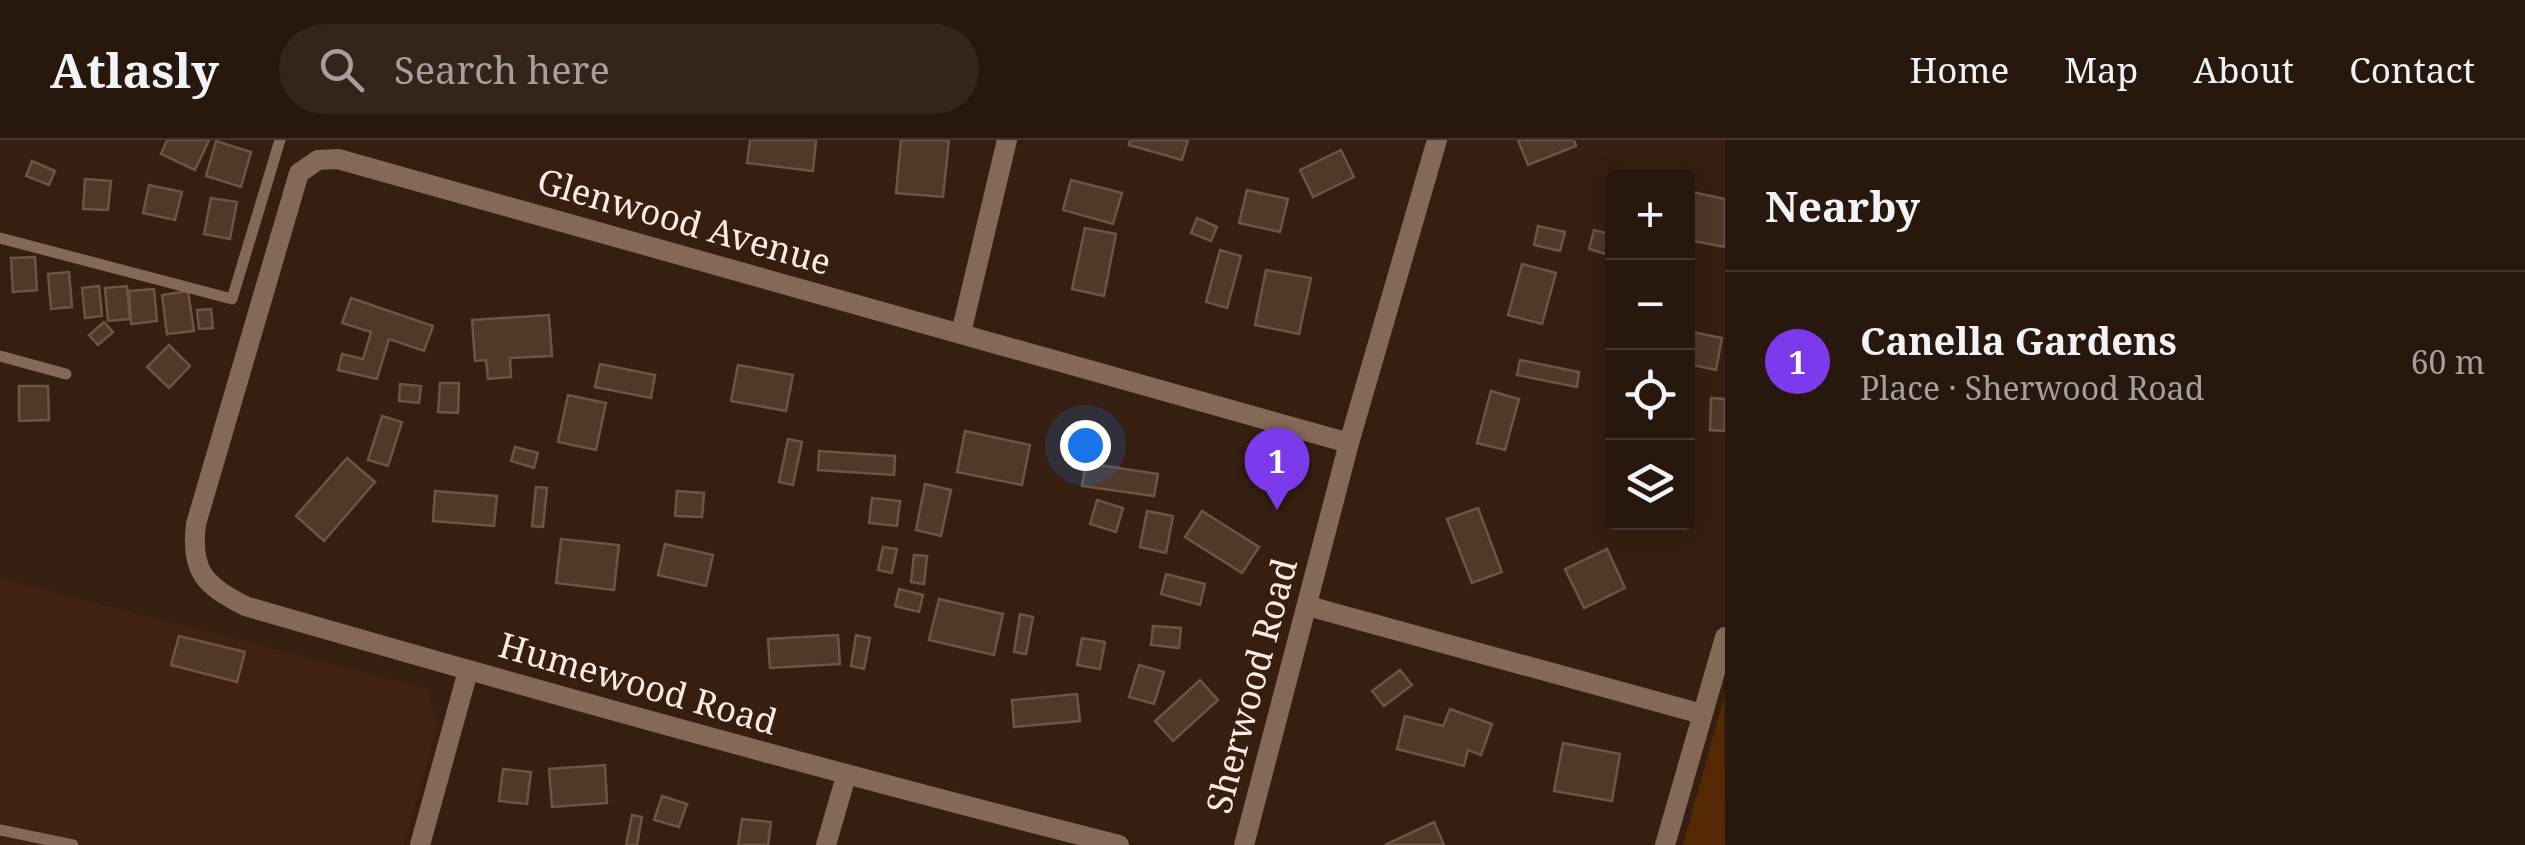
<!DOCTYPE html>
<meta charset="utf-8">
<style>
body{margin:0;font-family:"Noto Serif",serif;background:#34241a;color:#f1f3f6}
.controls{position:absolute;right:30px;top:30px;display:grid;overflow:hidden;border-radius:10px;box-shadow:0 5px 25px #0003}
.controls button{width:90px;height:90px;display:grid;place-items:center;padding:0;border:0;border-bottom:2px solid #44362d;background:#28170c;color:#f1f3f6;font:50px sans-serif}
.you{position:absolute;left:1085px;top:305px;width:35px;height:35px;margin:-25px;border:8px solid #fff;border-radius:50%;background:#1a73e8;box-shadow:0 0 0 15px #1a73e833}
.badge{display:grid;place-items:center;width:65px;height:65px;border-radius:50%;background:#7c3aed;color:#fff;font-size:32px;font-weight:700}
.pin{position:absolute;translate:-50% -82px;filter:drop-shadow(0 2px 5px #0008)}
.pin::after{content:'';position:absolute;top:52px;width:35px;height:30px;background:inherit;clip-path:polygon(0 0,100% 0,50% 100%)}
.list{margin:0;padding:0;list-style:none}
h2{display:flex;justify-content:space-between;align-items:center;height:130px;margin:0;padding:0 40px;font-size:42px}
h2 small{font-size:32px;font-weight:400;color:#a59f9d}
.list li{display:grid;grid-template-columns:65px 1fr auto;gap:30px;align-items:center;box-sizing:border-box;height:180px;padding:0 40px;border-top:2px solid #44362d}
.list b{display:block;font-size:38px;white-space:nowrap}
.list p{margin:0;font-size:32px;white-space:nowrap;color:#a59f9d}
.list em{font-size:32px;font-style:normal;color:#a59f9d}
.icon{flex:none;width:55px;height:55px;fill:none;stroke:currentColor;stroke-width:2;stroke-linecap:round;stroke-linejoin:round}
.map{position:relative;flex:none;width:1725px;height:705px;overflow:hidden}
header{display:flex;align-items:center;gap:60px;box-sizing:border-box;height:140px;padding:0 50px;background:#28170c;border-bottom:2px solid #44362d}
header strong{font-size:48px}
nav{display:flex;gap:55px;margin-inline-start:auto;font-size:35px}
.search{width:700px;height:90px;background:#34241a;display:flex;align-items:center;gap:25px;box-sizing:border-box;padding:0 35px;border-radius:55px;color:#a59f9d;font-size:38px}
main{display:flex}
aside{flex:1;background:#28170c}
.map>svg:first-child{display:block}
</style>
<header>
<strong>Atlasly</strong>
<div class="search"><svg class="icon" aria-label="search" viewBox="0 0 24 24"><circle cx="10" cy="10" r="6"/><path d="M15 15l6 6"/></svg>Search here</div>
<nav><a>Home</a><a>Map</a><a>About</a><a>Contact</a></nav>
</header>
<main>
<div class="map">
<svg width="1725" height="705" viewBox="0 0 1725 705">
<rect width="100%" height="100%" fill="#361f10"/>
<path fill="#3f220f" d="M 0,438 L 429,549 L 438,585 L 404,705 L 0,705 Z"/>
<path fill="#562905" d="M 1724,558 L 1725,705 L 1683,705 Z"/>
<g fill="#513829" stroke="#6f5444" stroke-width="2.5">
<path d="M 167,0 L 209,0 L 195,30 L 161,14 Z"/>
<path d="M 750,0 L 816,0 L 813,31 L 747,23 Z"/>
<path d="M 901,0 L 949,0 L 943,57 L 896,53 Z"/>
<path d="M 1130,0 L 1188,0 L 1182,20 L 1129,5 Z"/>
<path d="M 1518,0 L 1574,0 L 1576,6 L 1528,25 Z"/>
<path d="M 216,1 L 251,12 L 241,47 L 206,36 Z"/>
<path d="M 1341,10 L 1354,37 L 1313,57 L 1300,30 Z"/>
<path d="M 32,21 L 55,31 L 49,45 L 26,36 Z"/>
<path d="M 85,39 L 111,41 L 108,70 L 83,69 Z"/>
<path d="M 1071,40 L 1122,53 L 1113,84 L 1063,70 Z"/>
<path d="M 149,45 L 182,52 L 175,80 L 143,73 Z"/>
<path d="M 1247,50 L 1288,59 L 1280,92 L 1239,83 Z"/>
<path d="M 1688,51 L 1725,59 L 1725,107 L 1688,100 Z"/>
<path d="M 211,58 L 237,62 L 230,99 L 204,94 Z"/>
<path d="M 1197,78 L 1217,87 L 1211,101 L 1191,93 Z"/>
<path d="M 1538,86 L 1565,92 L 1560,111 L 1534,105 Z"/>
<path d="M 1085,88 L 1116,94 L 1104,156 L 1072,149 Z"/>
<path d="M 1594,90 L 1612,95 L 1612,116 L 1589,109 Z"/>
<path d="M 1220,110 L 1241,116 L 1227,168 L 1206,162 Z"/>
<path d="M 35,117 L 37,150 L 13,152 L 11,118 Z"/>
<path d="M 1522,124 L 1556,133 L 1542,184 L 1508,175 Z"/>
<path d="M 1266,130 L 1311,138 L 1299,194 L 1255,185 Z"/>
<path d="M 69,132 L 72,167 L 51,169 L 48,134 Z"/>
<path d="M 99,146 L 102,176 L 85,178 L 82,148 Z"/>
<path d="M 127,146 L 130,179 L 108,181 L 105,148 Z"/>
<path d="M 154,149 L 157,181 L 131,184 L 129,151 Z"/>
<path d="M 188,151 L 194,191 L 167,194 L 162,155 Z"/>
<path d="M 351,158 L 433,186 L 424,211 L 389,199 L 377,239 L 338,230 L 342,214 L 363,219 L 371,192 L 342,183 Z"/>
<path d="M 211,169 L 213,188 L 199,189 L 197,170 Z"/>
<path d="M 549,175 L 552,216 L 510,218 L 511,237 L 488,239 L 486,220 L 475,221 L 472,180 Z"/>
<path d="M 104,182 L 113,192 L 98,205 L 89,195 Z"/>
<path d="M 1692,192 L 1722,198 L 1716,230 L 1688,224 Z"/>
<path d="M 169,205 L 190,226 L 169,248 L 147,227 Z"/>
<path d="M 1520,220 L 1579,232 L 1577,247 L 1517,235 Z"/>
<path d="M 600,224 L 655,235 L 651,258 L 595,247 Z"/>
<path d="M 738,225 L 793,235 L 786,271 L 731,261 Z"/>
<path d="M 440,243 L 459,243 L 458,273 L 438,272 Z"/>
<path d="M 400,244 L 421,246 L 419,263 L 399,261 Z"/>
<path d="M 19,246 L 48,246 L 49,280 L 19,281 Z"/>
<path d="M 1491,251 L 1519,259 L 1505,310 L 1477,303 Z"/>
<path d="M 568,255 L 606,263 L 596,310 L 558,302 Z"/>
<path d="M 1711,258 L 1725,259 L 1725,291 L 1710,290 Z"/>
<path d="M 382,276 L 402,282 L 388,326 L 368,320 Z"/>
<path d="M 965,291 L 1030,305 L 1022,345 L 957,332 Z"/>
<path d="M 788,299 L 802,302 L 793,345 L 779,342 Z"/>
<path d="M 515,307 L 538,313 L 534,328 L 511,321 Z"/>
<path d="M 819,311 L 895,316 L 894,335 L 818,330 Z"/>
<path d="M 347,318 L 375,342 L 324,401 L 296,376 Z"/>
<path d="M 1086,323 L 1158,334 L 1154,356 L 1082,346 Z"/>
<path d="M 925,344 L 951,350 L 941,396 L 916,390 Z"/>
<path d="M 536,347 L 547,348 L 543,387 L 532,386 Z"/>
<path d="M 435,351 L 497,356 L 494,386 L 433,381 Z"/>
<path d="M 677,351 L 704,353 L 702,377 L 675,376 Z"/>
<path d="M 872,358 L 900,361 L 897,386 L 869,383 Z"/>
<path d="M 1097,360 L 1123,368 L 1116,392 L 1090,384 Z"/>
<path d="M 1478,368 L 1502,432 L 1472,443 L 1447,379 Z"/>
<path d="M 1147,371 L 1173,376 L 1166,413 L 1140,407 Z"/>
<path d="M 1202,371 L 1259,407 L 1242,433 L 1185,397 Z"/>
<path d="M 561,399 L 619,405 L 614,450 L 556,443 Z"/>
<path d="M 665,404 L 713,415 L 706,446 L 658,435 Z"/>
<path d="M 883,407 L 897,409 L 892,433 L 878,430 Z"/>
<path d="M 1607,409 L 1625,448 L 1584,468 L 1565,429 Z"/>
<path d="M 914,415 L 927,416 L 924,444 L 911,442 Z"/>
<path d="M 1166,434 L 1205,444 L 1200,465 L 1161,454 Z"/>
<path d="M 899,449 L 923,455 L 919,472 L 895,466 Z"/>
<path d="M 939,459 L 1003,474 L 994,515 L 929,500 Z"/>
<path d="M 1020,474 L 1033,477 L 1026,514 L 1014,512 Z"/>
<path d="M 1153,486 L 1181,488 L 1179,508 L 1151,505 Z"/>
<path d="M 838,495 L 840,524 L 770,528 L 768,499 Z"/>
<path d="M 856,495 L 870,498 L 864,529 L 851,526 Z"/>
<path d="M 179,496 L 245,512 L 237,542 L 171,525 Z"/>
<path d="M 1082,498 L 1105,502 L 1100,529 L 1077,525 Z"/>
<path d="M 1139,525 L 1164,532 L 1154,564 L 1129,557 Z"/>
<path d="M 1400,530 L 1412,545 L 1384,566 L 1372,551 Z"/>
<path d="M 1200,540 L 1218,560 L 1173,601 L 1155,581 Z"/>
<path d="M 1077,554 L 1080,581 L 1014,587 L 1012,560 Z"/>
<path d="M 1450,569 L 1492,584 L 1481,615 L 1468,610 L 1464,626 L 1397,609 L 1405,576 L 1443,586 Z"/>
<path d="M 1563,603 L 1620,614 L 1612,661 L 1554,651 Z"/>
<path d="M 605,625 L 607,663 L 552,667 L 549,629 Z"/>
<path d="M 503,629 L 531,632 L 527,664 L 499,661 Z"/>
<path d="M 662,656 L 687,664 L 679,687 L 654,680 Z"/>
<path d="M 632,675 L 642,677 L 637,705 L 626,705 Z"/>
<path d="M 742,679 L 771,682 L 768,705 L 738,705 Z"/>
<path d="M 1434,682 L 1444,705 L 1385,705 Z"/>
</g>
<g fill="none" stroke-linecap="round" stroke-linejoin="round">
<g stroke="#856957" stroke-width="11">
<path d="M 0,98 L 232,159 L 280,0"/>
<path d="M 0,216 L 66,234"/>
<path d="M 0,690 L 73,705"/>
</g>
<g stroke="#856957" stroke-width="20">
<path d="M 961,193 L 1007,0"/>
<path d="M 1308,466 L 1702,574"/>
<path d="M 420,705 L 468,531"/>
<path d="M 826,705 L 846,636"/>
<path d="M 1119,705 C 826,631 535,550 245,466 C 205,445 190,432 196,384 L 299,33 L 318,20 L 338,19 L 1349,303"/>
<path d="M 1244,705 L 1349,303 L 1437,0"/>
<path d="M 1665,705 L 1725,497"/>
</g>
</g>
<g text-anchor="middle" stroke-width="8" stroke-linejoin="round" paint-order="stroke">
<g font-size="35" fill="#fbebe2" stroke="#361f10">
<text transform="translate(684 82) rotate(16)" y="12">Glenwood Avenue</text>
<text transform="translate(638 544) rotate(16)" y="12">Humewood Road</text>
<text transform="translate(1252 546) rotate(-75)" y="12">Sherwood Road</text>
</g>
</g>
</svg>
<div class="controls">
<button>+</button>
<button>−</button>
<button><svg class="icon" aria-label="locate" viewBox="0 0 24 24"><circle cx="12" cy="12" r="6"/><path d="M12 2v4M12 18v4M2 12h4M18 12h4"/></svg></button>
<button><svg class="icon" aria-label="layers" viewBox="0 0 24 24"><path d="M12 4l9 5-9 5-9-5zM3 14l9 5 9-5"/></svg></button>
</div>
<div class="you"></div>
<div class="pin badge" style="left:1277px;top:370px">1</div>
</div>
<aside>
<h2>Nearby<small></small></h2>
<ul class="list">
<li><span class="badge">1</span><div><b>Canella Gardens</b><p>Place · Sherwood Road</p></div><em>60 m</em></li>
</ul>
</aside>
</main>
